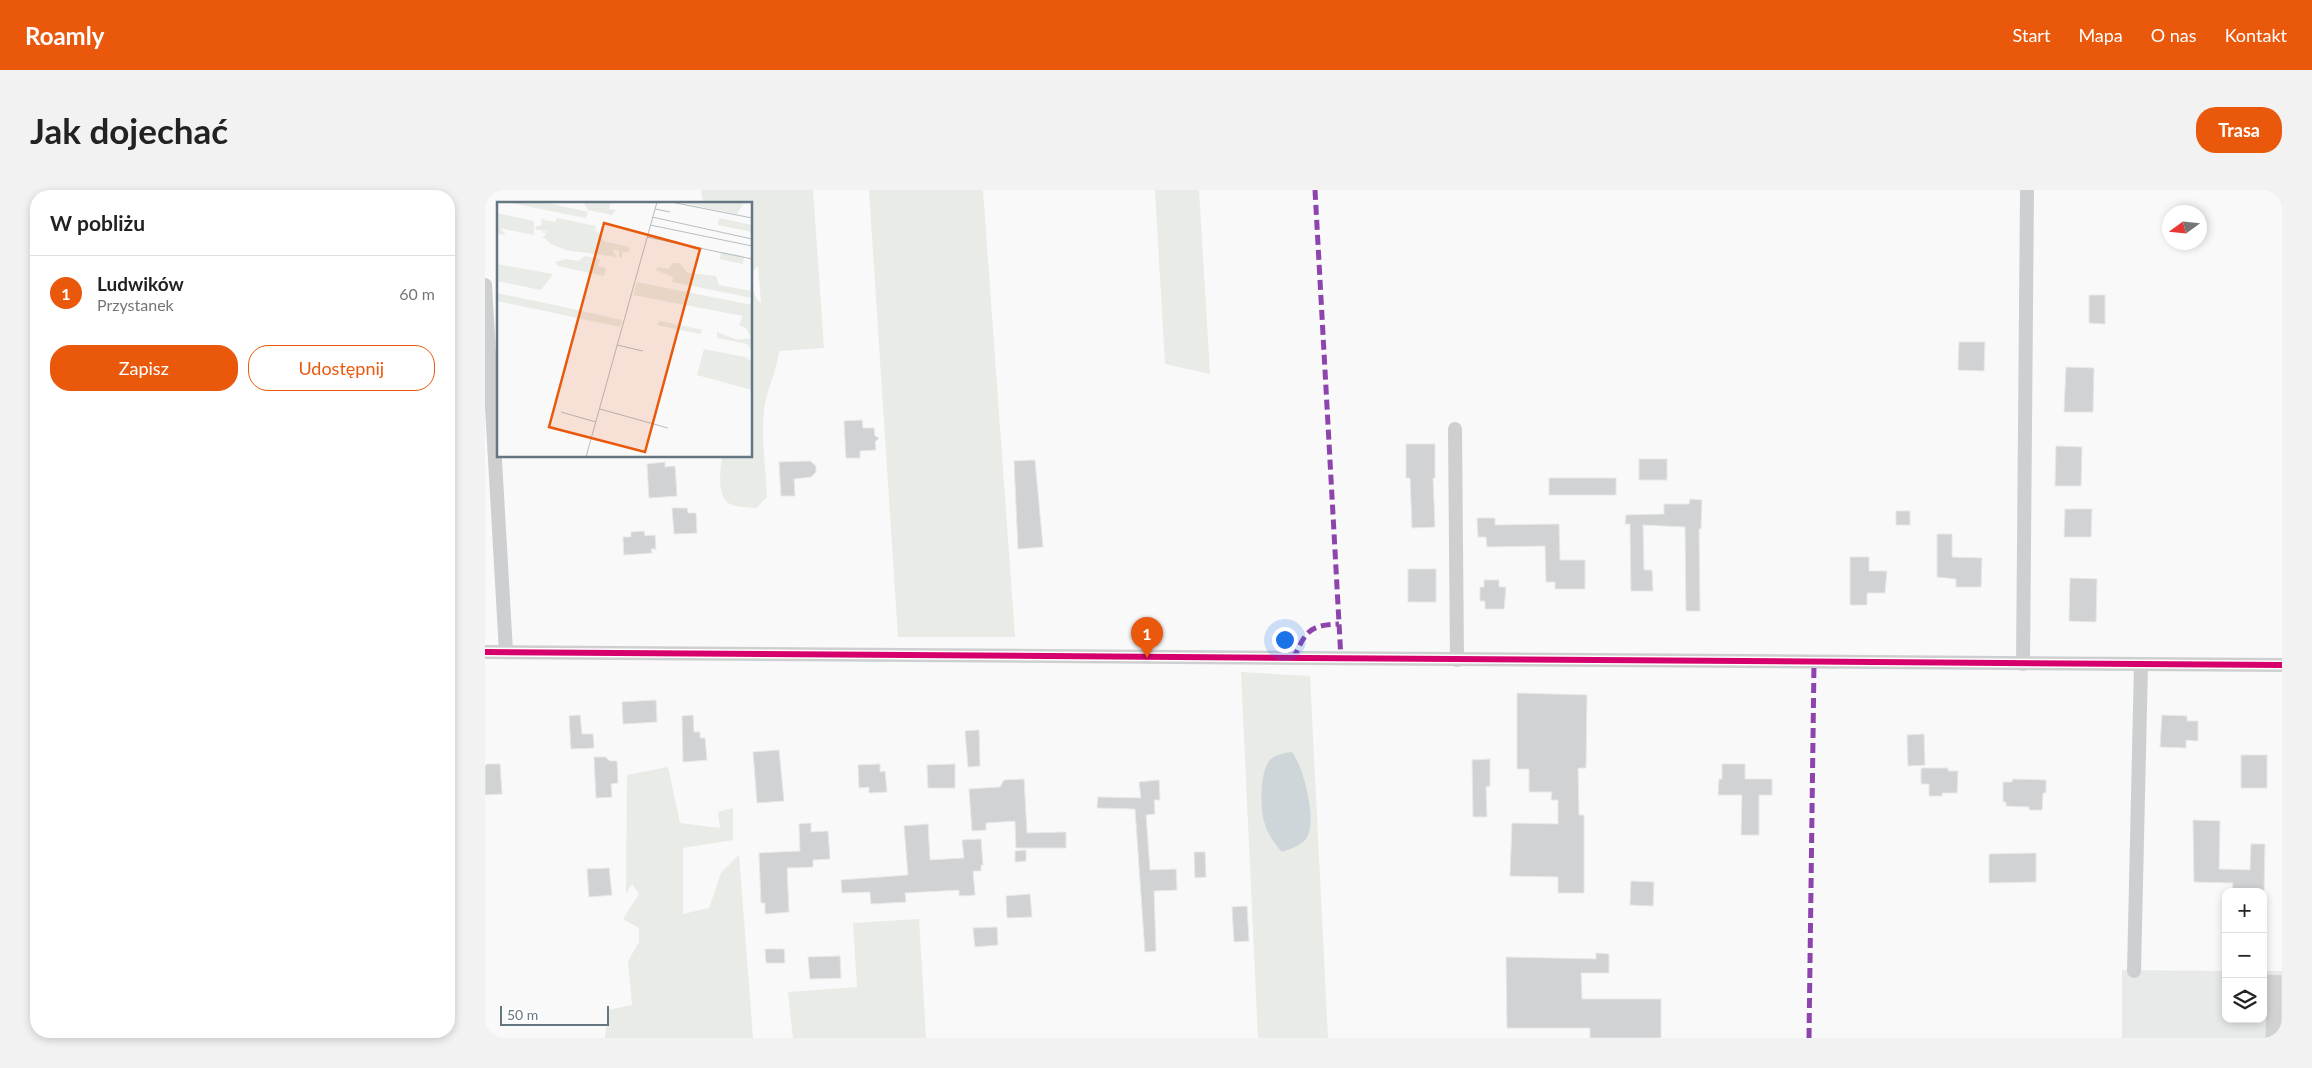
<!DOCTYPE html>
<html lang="pl">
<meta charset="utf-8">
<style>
body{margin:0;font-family:Lato,sans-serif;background:#f2f2f2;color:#222}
.controls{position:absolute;right:15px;bottom:15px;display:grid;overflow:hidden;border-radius:10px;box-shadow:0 2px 8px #0003}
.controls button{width:45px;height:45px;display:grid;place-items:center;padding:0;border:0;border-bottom:1px solid #e0e0e0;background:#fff;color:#222;font:25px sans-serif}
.compass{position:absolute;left:1677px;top:15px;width:45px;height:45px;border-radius:50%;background:#fff;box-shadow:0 2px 8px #0003;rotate:255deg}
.scale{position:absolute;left:15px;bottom:12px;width:109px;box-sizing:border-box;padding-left:5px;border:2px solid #657683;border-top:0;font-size:14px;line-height:18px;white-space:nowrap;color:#657683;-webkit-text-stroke:4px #fff;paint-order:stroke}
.you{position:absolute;left:799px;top:449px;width:18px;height:18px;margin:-12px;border:4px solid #fff;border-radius:50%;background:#1a73e8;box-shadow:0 0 0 8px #1a73e833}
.badge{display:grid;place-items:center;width:32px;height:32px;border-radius:50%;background:#ea580c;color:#fff;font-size:16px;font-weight:700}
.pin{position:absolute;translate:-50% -41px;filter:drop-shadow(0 1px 2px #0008)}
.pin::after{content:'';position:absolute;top:26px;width:18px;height:15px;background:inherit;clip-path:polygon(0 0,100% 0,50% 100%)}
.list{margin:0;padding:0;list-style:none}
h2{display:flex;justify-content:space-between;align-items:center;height:65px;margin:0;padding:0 20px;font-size:21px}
h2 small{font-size:16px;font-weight:400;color:#767676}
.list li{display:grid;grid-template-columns:32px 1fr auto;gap:15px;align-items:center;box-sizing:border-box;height:75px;padding:0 20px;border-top:1px solid #e0e0e0}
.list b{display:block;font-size:19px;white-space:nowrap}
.list p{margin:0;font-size:16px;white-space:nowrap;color:#767676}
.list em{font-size:16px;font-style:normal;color:#767676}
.actions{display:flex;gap:10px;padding:15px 20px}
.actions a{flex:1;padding:11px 0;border:1px solid #ea580c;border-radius:20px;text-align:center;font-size:18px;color:#ea580c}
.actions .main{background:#ea580c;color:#fff}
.icon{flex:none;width:28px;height:28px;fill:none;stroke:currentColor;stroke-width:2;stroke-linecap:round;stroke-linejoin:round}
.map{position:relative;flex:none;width:1797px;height:848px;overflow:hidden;border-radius:20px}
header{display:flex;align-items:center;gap:30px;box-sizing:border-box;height:70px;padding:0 25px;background:#ea580c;color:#fff}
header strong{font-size:24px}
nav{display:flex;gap:28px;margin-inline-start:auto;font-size:18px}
.intro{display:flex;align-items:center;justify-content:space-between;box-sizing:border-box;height:120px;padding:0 30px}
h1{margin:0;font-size:35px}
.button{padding:12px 22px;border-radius:20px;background:#ea580c;color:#fff;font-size:18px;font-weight:700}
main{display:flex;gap:30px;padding:0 30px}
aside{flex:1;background:#fff;border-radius:20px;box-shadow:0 2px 8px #0003}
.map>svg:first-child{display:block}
</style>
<header>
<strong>Roamly</strong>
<nav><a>Start</a><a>Mapa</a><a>O nas</a><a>Kontakt</a></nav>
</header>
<div class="intro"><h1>Jak dojechać</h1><a class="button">Trasa</a></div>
<main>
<aside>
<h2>W pobliżu<small></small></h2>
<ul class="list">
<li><span class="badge">1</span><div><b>Ludwików</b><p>Przystanek</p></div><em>60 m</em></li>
</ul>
<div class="actions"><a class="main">Zapisz</a><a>Udostępnij</a></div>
</aside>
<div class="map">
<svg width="1797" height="848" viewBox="0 0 1797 848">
<rect width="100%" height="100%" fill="#f9f9f9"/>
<path fill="#e8e9e9" d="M 1637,780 L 1741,781 L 1741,829 L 1778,829 L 1778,781 L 1797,781 L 1797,848 L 1637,848 Z"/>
<g fill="#e8ebe6">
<path d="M 216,0 L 328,0 L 339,158 L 294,161 C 292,182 281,199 279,221 C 276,247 281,280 282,307 L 271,318 C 263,317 254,317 247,315 C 230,308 236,280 237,266 L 266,266 L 266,96 L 272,110 L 276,112 L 273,76 L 266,83 L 266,14 L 218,14 Z"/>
<path d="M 384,0 L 498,0 L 530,447 L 413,447 Z"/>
<path d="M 670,0 L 714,0 L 725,184 L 680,174 Z"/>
<path d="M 756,482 L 825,486 L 843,848 L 773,848 Z"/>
<path d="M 183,577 L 195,633 L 235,638 L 233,622 L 248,618 L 248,650 L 198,658 L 198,724 L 224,718 L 236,683 L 254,665 L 268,848 L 120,848 L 123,820 L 147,815 L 143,771 L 154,752 L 154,738 L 138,729 L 154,704 L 147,694 L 141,704 L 142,585 Z"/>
<path d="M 434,729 L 441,848 L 308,848 L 303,802 L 372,797 L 368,733 Z"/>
</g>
<path fill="#ced6d9" d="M 807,562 C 819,578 833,632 821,649 C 815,656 805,659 797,662 C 789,653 782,643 779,631 C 775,618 775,580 785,570 C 791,564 800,563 807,562 Z"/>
<g fill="#d0d2d3" stroke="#e8e8e8">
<path d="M 1604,105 L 1620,105 L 1620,134 L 1604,133 Z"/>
<path d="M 1474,152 L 1500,152 L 1499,181 L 1473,180 Z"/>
<path d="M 1581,177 L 1609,178 L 1608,222 L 1579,222 Z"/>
<path d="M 377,230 L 378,238 L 389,238 L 390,246 L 394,248 L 390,252 L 391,260 L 375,261 L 375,268 L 361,268 L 359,231 Z"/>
<path d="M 921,254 L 950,254 L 950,288 L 948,288 L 950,337 L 927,338 L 925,288 L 921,288 Z"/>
<path d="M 1571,256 L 1597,257 L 1596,296 L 1570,296 Z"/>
<rect x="1154" y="269" width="28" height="21"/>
<path d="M 550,270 L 558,357 L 533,359 L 529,271 Z"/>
<path d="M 325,271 L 331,276 L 331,282 L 326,287 L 309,289 L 310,306 L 296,306 L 294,272 Z"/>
<path d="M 180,272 L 180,277 L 190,276 L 192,306 L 164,308 L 162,274 Z"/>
<rect x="1064" y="288" width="67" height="17"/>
<path d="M 1205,309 L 1217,310 L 1216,339 L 1214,339 L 1215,421 L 1201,421 L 1200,337 L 1158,335 L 1159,380 L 1167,380 L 1168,401 L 1146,401 L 1145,334 L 1140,334 L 1141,325 L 1179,324 L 1179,314 L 1204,314 Z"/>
<path d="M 187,318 L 202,318 L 203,323 L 211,323 L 212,343 L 189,344 Z"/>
<path d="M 1580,319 L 1607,319 L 1606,347 L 1579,347 Z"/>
<rect x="1411" y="321" width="14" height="14"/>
<path d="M 992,328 L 1010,328 L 1010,335 L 1074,334 L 1075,370 L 1100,370 L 1100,399 L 1070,399 L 1070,392 L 1061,392 L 1060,356 L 1002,357 L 1001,347 L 993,347 Z"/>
<path d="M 159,341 L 160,346 L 170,345 L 171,359 L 166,359 L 167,363 L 139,365 L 138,347 L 146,347 L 146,342 Z"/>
<path d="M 1452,344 L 1467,344 L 1467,367 L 1497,368 L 1496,397 L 1471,397 L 1471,389 L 1452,387 Z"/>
<path d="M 1365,367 L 1384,367 L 1384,381 L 1402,381 L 1400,403 L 1382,403 L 1382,415 L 1365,415 Z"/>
<rect x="923" y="379" width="28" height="33"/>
<path d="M 1585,388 L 1612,389 L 1611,432 L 1584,431 Z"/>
<path d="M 999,390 L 1014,390 L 1014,397 L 1021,397 L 1019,419 L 1000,419 L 1000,411 L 995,411 L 995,397 L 999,397 Z"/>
<path d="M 1032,503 L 1102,505 L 1101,578 L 1093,578 L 1094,625 L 1099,625 L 1099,703 L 1073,703 L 1073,687 L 1025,686 L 1027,633 L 1073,634 L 1073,610 L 1066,610 L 1067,602 L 1044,602 L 1044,579 L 1032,579 Z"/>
<path d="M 171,510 L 172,532 L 138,534 L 137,512 Z"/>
<path d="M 95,525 L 97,544 L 108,544 L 109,558 L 86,559 L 84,526 Z"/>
<path d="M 208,525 L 209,542 L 215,542 L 215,548 L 220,548 L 222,570 L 198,572 L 197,526 Z"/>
<path d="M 1677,525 L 1702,526 L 1702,531 L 1713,531 L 1713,551 L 1701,550 L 1701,558 L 1675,557 Z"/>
<path d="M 494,540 L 495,576 L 483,577 L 480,541 Z"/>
<path d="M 1439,544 L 1440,575 L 1423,576 L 1422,545 Z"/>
<path d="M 294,560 L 299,611 L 272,613 L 268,562 Z"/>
<rect x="1756" y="565" width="26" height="33"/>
<path d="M 109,567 L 120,567 L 125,571 L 132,571 L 133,593 L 126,594 L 127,607 L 111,608 Z"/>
<path d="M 1005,569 L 1005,596 L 1001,597 L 1002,627 L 988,627 L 987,570 Z"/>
<path d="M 2,574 L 15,574 L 17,604 L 0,605 L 0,576 Z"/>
<path d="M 395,574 L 395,582 L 400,581 L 402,602 L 384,603 L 384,597 L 374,598 L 373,575 Z"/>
<path d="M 470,574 L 470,598 L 443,598 L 442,575 Z"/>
<path d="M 1237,574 L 1260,574 L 1260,589 L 1287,589 L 1287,605 L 1274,605 L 1274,645 L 1256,645 L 1257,605 L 1233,605 L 1234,589 L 1237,589 Z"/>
<path d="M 1436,578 L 1463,578 L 1463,581 L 1473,581 L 1472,603 L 1457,603 L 1457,606 L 1444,606 L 1444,594 L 1436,594 Z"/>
<path d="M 539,589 L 542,643 L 581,642 L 581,658 L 531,658 L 530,631 L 501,633 L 501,640 L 487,641 L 484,599 L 515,597 L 519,590 Z"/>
<path d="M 1528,589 L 1561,590 L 1561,603 L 1558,603 L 1557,620 L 1544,620 L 1544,617 L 1521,616 L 1521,612 L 1518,612 L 1518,592 L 1527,592 Z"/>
<path d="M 674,590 L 675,610 L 669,610 L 670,624 L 661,625 L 665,680 L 691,679 L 692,700 L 669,701 L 671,761 L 660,762 L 650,619 L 612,618 L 613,607 L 656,608 L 654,592 Z"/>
<path d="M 1708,630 L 1735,631 L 1734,679 L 1765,680 L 1766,654 L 1780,654 L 1779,702 L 1747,702 L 1748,693 L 1709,692 Z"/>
<path d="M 326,633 L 326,642 L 343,641 L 345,669 L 328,670 L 328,677 L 302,678 L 304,722 L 280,724 L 280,713 L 276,713 L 274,663 L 315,661 L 314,634 Z"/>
<path d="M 443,634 L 445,670 L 479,668 L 477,650 L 496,649 L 498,675 L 496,675 L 496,681 L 488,681 L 490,705 L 474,706 L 474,700 L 420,703 L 421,712 L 386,714 L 385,702 L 357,703 L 356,690 L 423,685 L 419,636 Z"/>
<path d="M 541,660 L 541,671 L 530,672 L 530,661 Z"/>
<path d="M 709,662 L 720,662 L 721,687 L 710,688 Z"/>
<path d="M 1551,663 L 1551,692 L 1504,693 L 1504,664 Z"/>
<path d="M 124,678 L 127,705 L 104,707 L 102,679 Z"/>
<path d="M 1146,691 L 1169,692 L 1168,716 L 1145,715 Z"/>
<path d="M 545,704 L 547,727 L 522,728 L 521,706 Z"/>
<path d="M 762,716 L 764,751 L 749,752 L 747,717 Z"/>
<path d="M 512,737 L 513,755 L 490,757 L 488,738 Z"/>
<path d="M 280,759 L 299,759 L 300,773 L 281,773 Z"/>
<path d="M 1111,763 L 1124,764 L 1124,783 L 1096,783 L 1097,809 L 1176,809 L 1176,848 L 1105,848 L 1105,838 L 1022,838 L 1021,767 L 1111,769 Z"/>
<path d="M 355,766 L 356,788 L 325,789 L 323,767 Z"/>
<path d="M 1778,784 L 1797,785 L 1797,848 L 1780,848 L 1781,803 L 1778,803 Z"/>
</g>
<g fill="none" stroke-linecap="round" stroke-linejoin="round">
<g stroke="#cecfd0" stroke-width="14">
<path d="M 0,95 L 21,462"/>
<path d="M 970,239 L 972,470"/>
<path d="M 0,462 L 1797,475"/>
<path d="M 1538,474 L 1542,0"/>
<path d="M 1649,781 L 1656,474"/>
</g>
<g stroke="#8e44ad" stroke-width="5" stroke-dasharray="10 5" stroke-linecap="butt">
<path d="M 830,0 L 856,469"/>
<path d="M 808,469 C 821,442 823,435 854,434"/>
<path d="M 1324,848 L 1329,473"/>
</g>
<defs>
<path id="cycleway" d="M 0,462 L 1797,475"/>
</defs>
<use href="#cycleway" stroke="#fff" stroke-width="9"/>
<use href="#cycleway" stroke="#d6006c" stroke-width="6"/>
</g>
<g transform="translate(12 12)">
<rect width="255" height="255" fill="#f9f9f9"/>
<path d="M 9,0 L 47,0 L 91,10 L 89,16 ZM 86,0 L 124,0 L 114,1 L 112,7 L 119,8 L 115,13 L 91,8 ZM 181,0 L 247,0 L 240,12 ZM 0,11 L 37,19 L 37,33 L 3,26 L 9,33 L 0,32 ZM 60,16 L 99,24 L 98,30 L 103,31 L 106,39 L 132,45 L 132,50 L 125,50 L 125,56 L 122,55 L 122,49 L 115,47 L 120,55 L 68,48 L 54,42 L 46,35 L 50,31 L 43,30 L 53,29 L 39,28 L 38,25 L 45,23 L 44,17 L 58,20 ZM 222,16 L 255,23 L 255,30 L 221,23 ZM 224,50 L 247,54 L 246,62 L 223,57 ZM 88,54 L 103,57 L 101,64 L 109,66 L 107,74 L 61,64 L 58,60 L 69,57 L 82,59 ZM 176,61 L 182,61 L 191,71 L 219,74 L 222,83 L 255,89 L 255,96 L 175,80 L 176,75 L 159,68 L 161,65 L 171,67 ZM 0,62 L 56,72 L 44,88 L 0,79 ZM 140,80 L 255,103 L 255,149 L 250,142 L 220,136 L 220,130 L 241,138 L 254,136 L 249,126 L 242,123 L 246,114 L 136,93 ZM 0,91 L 76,107 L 125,118 L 123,125 L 0,99 ZM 163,119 L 206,128 L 203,132 L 160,123 ZM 207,147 L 248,155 L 255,160 L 255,188 L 200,173 Z" fill="#e8ebe6"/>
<path fill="none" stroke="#b5bdc3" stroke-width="1" d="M 174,0 L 255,16M 158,7 L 173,10M 155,15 L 255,37M 153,23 L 255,44M 150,35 L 255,57M 120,143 L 146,149M 103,207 L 171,226M 64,210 L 99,220M 89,255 L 160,0"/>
<path fill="#e8590c" fill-opacity="0.15" stroke="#e8590c" stroke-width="2.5" d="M 107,21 L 203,47 L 148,250 L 52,225 Z"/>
<rect width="255" height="255" fill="none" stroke="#657683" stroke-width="2.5"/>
</g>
</svg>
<div class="controls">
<button>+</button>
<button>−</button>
<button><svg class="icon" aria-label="layers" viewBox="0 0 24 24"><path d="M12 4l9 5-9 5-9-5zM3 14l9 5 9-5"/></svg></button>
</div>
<svg class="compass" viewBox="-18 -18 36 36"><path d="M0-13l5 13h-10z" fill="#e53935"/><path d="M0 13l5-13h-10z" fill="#767676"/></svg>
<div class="scale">50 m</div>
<div class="you"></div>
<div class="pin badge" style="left:662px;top:468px">1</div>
</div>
</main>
